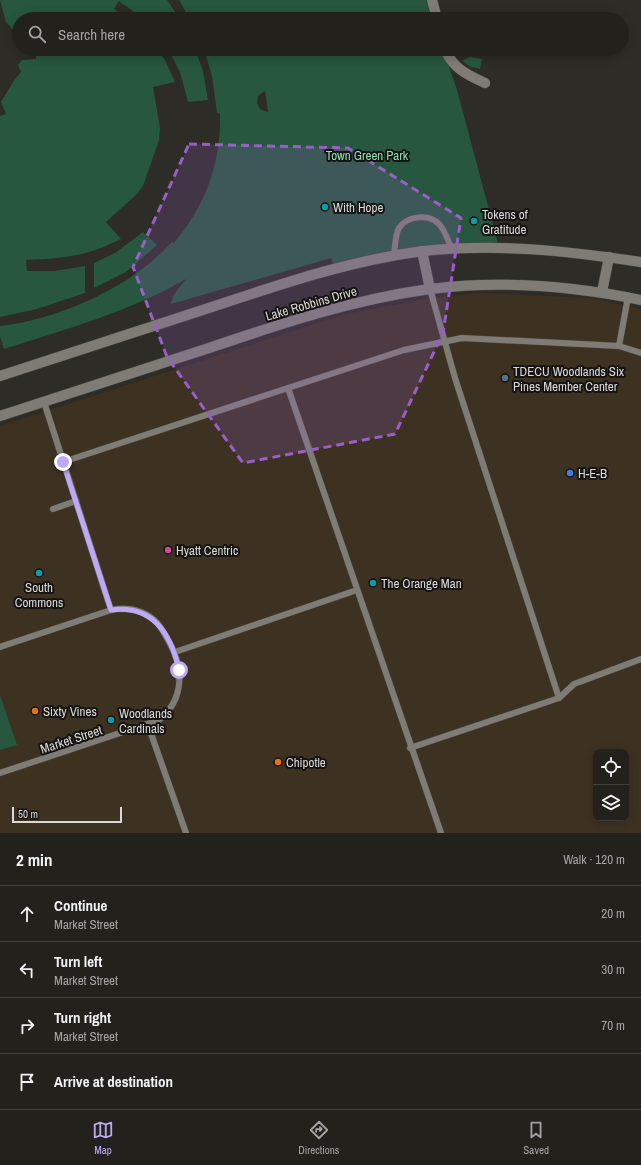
<!DOCTYPE html>
<meta charset="utf-8">
<style>
body{margin:0;font-family:"Archivo Narrow",sans-serif;background:#2a2925;color:#f1f3f6}
.controls{position:absolute;right:12px;bottom:12px;display:grid;overflow:hidden;border-radius:8px;box-shadow:0 2px 10px #0003}
.controls button{width:36px;height:36px;display:grid;place-items:center;padding:0;border:0;border-bottom:1px solid #3f3e3b;background:#22211c;color:#f1f3f6;font:20px sans-serif}
.scale{position:absolute;left:12px;bottom:10px;width:110px;box-sizing:border-box;padding-left:4px;border:2px solid #dbd9d6;border-top:0;font-size:11px;line-height:14px;white-space:nowrap;color:#dbd9d6;-webkit-text-stroke:3px #151412;paint-order:stroke}
.stop{position:absolute;width:12px;height:12px;margin:-9px;border:3px solid #bda9f5;border-radius:50%;background:#fff}
.stop.end{background:#bda9f5;border-color:#fff;box-shadow:0 1px 4px #0008}
.list{margin:0;padding:0;list-style:none}
h2{display:flex;justify-content:space-between;align-items:center;height:52px;margin:0;padding:0 16px;font-size:17px}
h2 small{font-size:13px;font-weight:400;color:#a2a3a3}
.list li{display:grid;grid-template-columns:26px 1fr auto;gap:12px;align-items:center;box-sizing:border-box;height:56px;padding:0 16px;border-top:1px solid #3f3e3b}
.list b{display:block;font-size:15px;white-space:nowrap}
.list p{margin:0;font-size:13px;white-space:nowrap;color:#a2a3a3}
.list em{font-size:13px;font-style:normal;color:#a2a3a3}
.icon{flex:none;width:22px;height:22px;fill:none;stroke:currentColor;stroke-width:2;stroke-linecap:round;stroke-linejoin:round}
.map{position:relative;flex:none;width:641px;height:833px;overflow:hidden}
.search{position:absolute;background:#22211c;box-shadow:0 2px 10px #0003;left:12px;right:12px;top:12px;height:44px;display:flex;align-items:center;gap:10px;box-sizing:border-box;padding:0 14px;border-radius:22px;color:#a2a3a3;font-size:15px}
.sheet{height:276px;background:#22211c}
nav{display:flex;justify-content:space-around;align-items:center;box-sizing:border-box;height:56px;border-top:1px solid #3f3e3b;background:#22211c;font-size:11px;color:#a2a3a3}
nav a{display:grid;justify-items:center;gap:2px}
nav .on{color:#bda9f5}
.map>svg:first-child{display:block}
</style>
<div class="map">
<svg width="641" height="833" viewBox="0 0 641 833">
<rect width="100%" height="100%" fill="#2e2c26"/>
<path fill="#3d3122" fill-rule="evenodd" d="M 480,293 L 592,298 L 641,309 L 641,833 L 0,833 L 0,426 L 346,314 L 430,298 ZM 596,752 L 626,752 L 626,818 L 596,818 Z"/>
<g fill="#27573e" fill-rule="evenodd">
<path d="M 0,0 L 167,0 L 180,19 L 144,19 L 119,1 L 114,9 L 129,19 L 19,19 L 19,36 L 6,22 Z"/>
<path d="M 179,0 L 426,0 L 432,19 L 242,19 L 237,12 L 235,14 L 234,19 L 190,19 Z"/>
<path d="M 20,49 L 157,49 L 165,60 L 175,82 L 153,87 L 160,128 L 159,140 L 143,186 L 137,194 L 106,222 L 121,239 C 85,257 65,258 26,260 L 27,271 L 54,271 L 85,266 L 85,293 L 37,309 L 0,317 L 0,116 L 6,114 L 1,102 L 13,82 L 21,72 L 18,65 L 22,60 L 36,59 L 36,49 Z"/>
<path d="M 168,49 L 195,49 L 203,71 L 208,100 L 188,102 L 180,72 Z"/>
<path d="M 204,49 L 443,49 L 457,90 L 499,247 L 452,249 L 334,268 L 331,258 L 171,304 L 173,296 L 186,279 C 131,311 64,330 4,349 L 0,336 L 0,326 C 61,319 131,287 172,242 L 174,243 C 206,205 221,163 220,114 L 217,113 L 212,76 ZM 265,91 L 268,111 L 267,112 L 260,109 L 257,103 L 258,96 Z"/>
<path d="M 470,57 L 482,59 L 480,69 L 471,67 L 462,61 Z"/>
<path d="M 143,232 L 157,245 L 126,272 L 94,288 L 94,263 L 115,253 Z"/>
<path d="M 0,695 L 17,745 L 0,750 Z"/>
</g>
<g fill="none" stroke-linecap="round" stroke-linejoin="round">
<defs>
<g id="lane">
<path d="M 394,256 C 395,247 395,235 399,228 C 407,216 429,213 439,224 C 445,230 448,241 452,249"/>
<path d="M 430,289 L 455,378 L 559,698"/>
<path d="M 619,346 L 628,297"/>
<path d="M 44,402 L 111,610"/>
<path d="M 63,462 L 288,388"/>
<path d="M 53,509 L 76,501"/>
<path d="M 0,647 L 111,610 C 121,608 131,608 141,612 C 156,618 161,627 168,640 C 184,667 185,699 159,720 L 0,773"/>
<path d="M 175,652 L 357,590"/>
<path d="M 148,725 L 186,833"/>
<path d="M 410,748 L 559,698 L 574,684 L 641,659"/>
<path d="M 441,833 L 288,388 L 404,350 L 462,338 L 619,346 L 641,353"/>
</g>
<g id="street">
<path d="M 432,0 L 437,19"/>
<path d="M 445,49 C 452,68 468,75 485,83"/>
</g>
<g id="secondary">
<path d="M 422,251 L 430,289"/>
<path d="M 602,292 L 609,257"/>
<path d="M 0,376 C 74,352 147,328 221,304 C 287,282 353,260 423,251 C 498,243 567,251 641,262"/>
<path d="M 0,416 C 71,393 141,370 212,347 C 283,323 355,299 430,289 C 500,280 572,286 641,300"/>
</g>
</defs>
<use href="#lane" stroke="#4a4743" stroke-width="7"/>
<use href="#street" stroke="#4a4743" stroke-width="11"/>
<use href="#secondary" stroke="#4a4743" stroke-width="11"/>
<use href="#lane" stroke="#7f7c75" stroke-width="6"/>
<use href="#street" stroke="#7f7c75" stroke-width="10"/>
<use href="#secondary" stroke="#7f7c75" stroke-width="10"/>
</g>
<g fill="none" stroke-linecap="round" stroke-linejoin="round">
<path stroke="#bda9f5" stroke-width="5" d="M 63,462 L 111,610 C 153,604 171,634 179,670"/>
</g>
<path fill="#9860c6" fill-opacity="0.2" stroke="#9860c6" stroke-width="3" stroke-dasharray="8 5" stroke-linejoin="round" d="M 189,144 L 348,148 L 461,218 L 443,333 L 395,434 L 243,463 L 167,357 L 133,267 Z"/>
<g fill="#0f9aa8" stroke="#151412" stroke-width="1.5">
<circle cx="325" cy="207" r="4"/>
<circle cx="474" cy="221" r="4"/>
<circle cx="39" cy="573" r="4"/>
<circle cx="373" cy="583" r="4"/>
<circle cx="111" cy="720" r="4"/>
</g>
<circle fill="#5c6f8a" stroke="#151412" stroke-width="1.5" cx="505" cy="378" r="4"/>
<circle fill="#3f7fe0" stroke="#151412" stroke-width="1.5" cx="570" cy="473" r="4"/>
<circle fill="#d1479c" stroke="#151412" stroke-width="1.5" cx="168" cy="550" r="4"/>
<g fill="#e8710a" stroke="#151412" stroke-width="1.5">
<circle cx="35" cy="711" r="4"/>
<circle cx="278" cy="762" r="4"/>
</g>
<g text-anchor="middle" stroke-width="4" stroke-linejoin="round" paint-order="stroke">
<g font-size="13" fill="#90dfb3" stroke="#151412">
<text x="367" y="160">Town Green Park</text>
</g>
<g font-size="13" fill="#dbd9d6" stroke="#151412" text-anchor="start">
<text x="333" y="212">With Hope</text>
<text x="482" y="219">Tokens of<tspan x="482" dy="15">Gratitude</tspan></text>
<text x="513" y="376">TDECU Woodlands Six<tspan x="513" dy="15">Pines Member Center</tspan></text>
<text x="578" y="478">H-E-B</text>
<text x="176" y="555">Hyatt Centric</text>
<text x="381" y="588">The Orange Man</text>
<text x="39" y="592" text-anchor="middle">South<tspan x="39" dy="15">Commons</tspan></text>
<text x="43" y="716">Sixty Vines</text>
<text x="119" y="718">Woodlands<tspan x="119" dy="15">Cardinals</tspan></text>
<text x="286" y="767">Chipotle</text>
</g>
<g font-size="13" fill="#dbd9d6" stroke="#151412">
<text transform="translate(311 303) rotate(-16)" y="5">Lake Robbins Drive</text>
<text transform="translate(71 739) rotate(-18)" y="5">Market Street</text>
</g>
</g>
</svg>
<div class="controls">
<button><svg class="icon" aria-label="locate" viewBox="0 0 24 24"><circle cx="12" cy="12" r="6"/><path d="M12 2v4M12 18v4M2 12h4M18 12h4"/></svg></button>
<button><svg class="icon" aria-label="layers" viewBox="0 0 24 24"><path d="M12 4l9 5-9 5-9-5zM3 14l9 5 9-5"/></svg></button>
</div>
<div class="scale">50 m</div>
<div class="stop" style="left:179px;top:670px"></div>
<div class="stop end" style="left:63px;top:462px"></div>
<div class="search"><svg class="icon" aria-label="search" viewBox="0 0 24 24"><circle cx="10" cy="10" r="6"/><path d="M15 15l6 6"/></svg>Search here</div>
</div>
<section class="sheet">
<h2>2 min<small>Walk · 120 m</small></h2>
<ul class="list">
<li><svg class="icon" aria-label="ahead" viewBox="0 0 24 24"><path d="M12 20V5M6 11l6-6 6 6"/></svg><div><b>Continue</b><p>Market Street</p></div><em>20 m</em></li>
<li><svg class="icon" aria-label="left" viewBox="0 0 24 24"><path d="M17 20v-9H6M10 6l-5 5 5 5"/></svg><div><b>Turn left</b><p>Market Street</p></div><em>30 m</em></li>
<li><svg class="icon" aria-label="right" viewBox="0 0 24 24"><path d="M7 20v-9h11M14 6l5 5-5 5"/></svg><div><b>Turn right</b><p>Market Street</p></div><em>70 m</em></li>
<li><svg class="icon" aria-label="arrive" viewBox="0 0 24 24"><path d="M6 21V4h12l-3 4 3 4H6"/></svg><div><b>Arrive at destination</b></div></li>
</ul>
</section>
<nav>
<a class="on"><svg class="icon" aria-label="map" viewBox="0 0 24 24"><path d="M3 6l6-2 6 2 6-2v14l-6 2-6-2-6 2zM9 4v14M15 6v14"/></svg>Map</a>
<a><svg class="icon" aria-label="directions" viewBox="0 0 24 24"><path d="M12 3l9 9-9 9-9-9zM9 14v-3h6M13 9l2 2-2 2"/></svg>Directions</a>
<a><svg class="icon" aria-label="saved" viewBox="0 0 24 24"><path d="M7 4h10v16l-5-4-5 4z"/></svg>Saved</a>
</nav>
